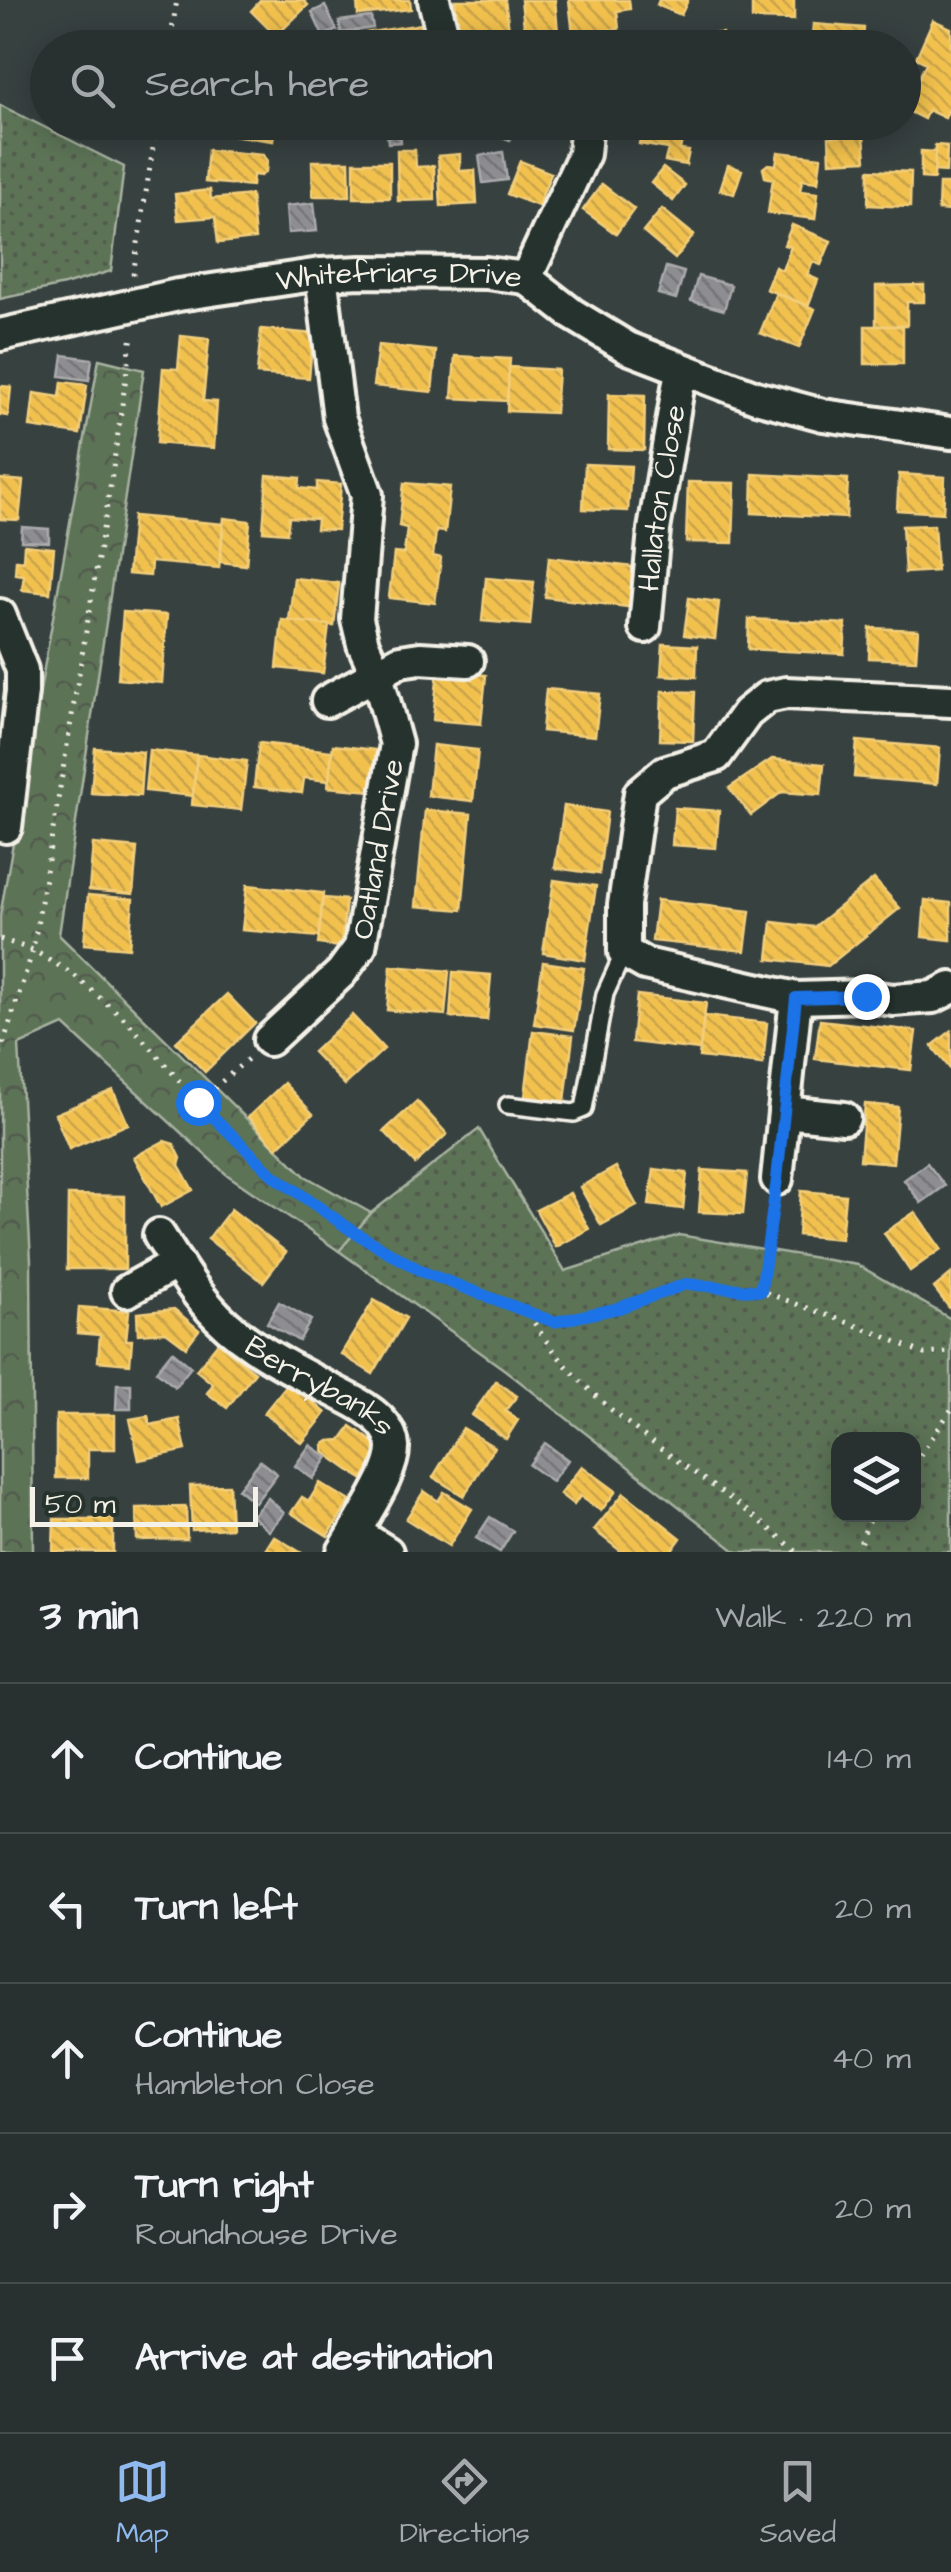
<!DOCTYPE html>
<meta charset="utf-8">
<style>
body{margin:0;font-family:"Architects Daughter",sans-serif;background:#353d3c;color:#f1f3f6}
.controls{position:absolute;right:30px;bottom:30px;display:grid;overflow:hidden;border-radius:20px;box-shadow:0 5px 25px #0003}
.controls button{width:90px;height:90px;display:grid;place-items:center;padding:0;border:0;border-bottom:2px solid #454c4c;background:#293130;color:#f1f3f6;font:50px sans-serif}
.scale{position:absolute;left:30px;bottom:25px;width:228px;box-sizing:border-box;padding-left:10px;border:5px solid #f4f1e8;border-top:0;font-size:28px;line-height:35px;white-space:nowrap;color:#f4f1e8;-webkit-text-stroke:8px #26332d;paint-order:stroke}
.stop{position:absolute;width:30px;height:30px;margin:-22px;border:8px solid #1a73e8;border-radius:50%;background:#fff}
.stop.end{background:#1a73e8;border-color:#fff;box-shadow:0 2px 10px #0008}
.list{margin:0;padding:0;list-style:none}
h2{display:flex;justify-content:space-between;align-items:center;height:130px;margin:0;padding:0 40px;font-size:42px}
h2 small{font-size:32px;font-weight:400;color:#a5a9ab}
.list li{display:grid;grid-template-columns:65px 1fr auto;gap:30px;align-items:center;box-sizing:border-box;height:150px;padding:0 40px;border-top:2px solid #454c4c}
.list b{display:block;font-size:38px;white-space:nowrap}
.list p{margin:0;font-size:32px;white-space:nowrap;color:#a5a9ab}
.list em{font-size:32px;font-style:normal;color:#a5a9ab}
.icon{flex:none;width:55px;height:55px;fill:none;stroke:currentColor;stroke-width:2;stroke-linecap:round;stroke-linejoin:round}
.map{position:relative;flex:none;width:951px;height:1552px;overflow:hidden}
.search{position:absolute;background:#293130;box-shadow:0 5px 25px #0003;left:30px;right:30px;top:30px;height:110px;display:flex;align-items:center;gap:25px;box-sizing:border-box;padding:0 35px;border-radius:55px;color:#a5a9ab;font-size:38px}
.sheet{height:880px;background:#293130}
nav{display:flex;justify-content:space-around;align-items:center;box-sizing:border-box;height:140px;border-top:2px solid #454c4c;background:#293130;font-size:28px;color:#a5a9ab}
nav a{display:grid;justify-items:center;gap:5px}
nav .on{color:#90b9f0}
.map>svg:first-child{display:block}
</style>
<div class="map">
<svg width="951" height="1552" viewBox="0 0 951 1552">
<defs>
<pattern id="grass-dots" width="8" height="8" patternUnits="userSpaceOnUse" patternTransform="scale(2.5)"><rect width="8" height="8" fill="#5c7357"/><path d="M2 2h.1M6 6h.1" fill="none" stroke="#525b4e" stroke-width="1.8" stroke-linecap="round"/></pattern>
<pattern id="forest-crowns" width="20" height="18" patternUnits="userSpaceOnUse" patternTransform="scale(2.5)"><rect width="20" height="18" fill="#5c7357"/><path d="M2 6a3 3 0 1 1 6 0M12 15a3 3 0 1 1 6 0" fill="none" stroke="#525b4e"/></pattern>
<pattern id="homes-back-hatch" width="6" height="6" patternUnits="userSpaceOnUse" patternTransform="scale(2.5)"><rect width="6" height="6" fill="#f2c14e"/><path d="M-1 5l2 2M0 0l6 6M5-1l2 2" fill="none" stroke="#c8a34c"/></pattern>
<pattern id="industry-back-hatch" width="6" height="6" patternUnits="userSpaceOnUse" patternTransform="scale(2.5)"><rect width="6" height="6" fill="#8d8d92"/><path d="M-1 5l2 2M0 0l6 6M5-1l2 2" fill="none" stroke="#757577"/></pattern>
</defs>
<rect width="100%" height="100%" fill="#374140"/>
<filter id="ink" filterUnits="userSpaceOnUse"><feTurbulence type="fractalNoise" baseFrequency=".01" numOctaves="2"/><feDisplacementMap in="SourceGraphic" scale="20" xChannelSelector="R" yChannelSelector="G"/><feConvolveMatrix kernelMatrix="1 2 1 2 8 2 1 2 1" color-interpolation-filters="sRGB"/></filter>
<g filter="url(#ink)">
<g fill="url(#grass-dots)" stroke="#a8b2a0" stroke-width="2.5" fill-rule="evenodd">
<path d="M 0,105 L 124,167 L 111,271 L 64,285 L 0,299 Z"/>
<path d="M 479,1129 L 565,1271 L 679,1235 L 858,1265 L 951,1319 L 951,1552 L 737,1552 L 505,1370 L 339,1251 L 371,1213 ZM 838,1440 L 914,1440 L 914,1514 L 838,1514 Z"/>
</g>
<path fill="url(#forest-crowns)" stroke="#a8b2a0" stroke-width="2.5" d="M 99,359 L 144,370 L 59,935 L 305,1176 L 371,1213 L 339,1251 L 226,1174 L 64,1025 L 19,1045 L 31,1261 L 33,1552 L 0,1552 L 0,916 Z"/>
<g fill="url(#homes-back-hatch)" stroke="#f3cf7c" stroke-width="2.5">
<path d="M 261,0 L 303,0 L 308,5 L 276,36 L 251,11 Z"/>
<path d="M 357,0 L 410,0 L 411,9 L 358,15 Z"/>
<path d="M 455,0 L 505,0 L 509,29 L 498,31 L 499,38 L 475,41 L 474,34 L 460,36 Z"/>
<path d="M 521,0 L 555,0 L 558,32 L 525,35 Z"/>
<path d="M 569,0 L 629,0 L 630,9 L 617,11 L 619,29 L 573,34 Z"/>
<path d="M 659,0 L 688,0 L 681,15 L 657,5 Z"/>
<path d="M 752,0 L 794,0 L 794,20 L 752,19 Z"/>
<path d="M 933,20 L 951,28 L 951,104 L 945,118 L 928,110 L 924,119 L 904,109 L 904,93 L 911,95 L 926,63 L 916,58 Z"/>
<path d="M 422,24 L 425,48 L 384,48 L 383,42 L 360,45 L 359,34 Z"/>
<path d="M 813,24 L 864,28 L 862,48 L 811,48 Z"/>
<path d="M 722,33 L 723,47 L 700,48 L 699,35 Z"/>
<path d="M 226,122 L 275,122 L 273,141 L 225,134 Z"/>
<path d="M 643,122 L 703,123 L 700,138 L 683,135 L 680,150 L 689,151 L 686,165 L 665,161 L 668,149 L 639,144 Z"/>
<path d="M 731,122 L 770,122 L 768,134 L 730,128 Z"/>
<path d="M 864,135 L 866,160 L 830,162 L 829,137 Z"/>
<path d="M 935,145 L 947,146 L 946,172 L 934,171 Z"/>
<path d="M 208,150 L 263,155 L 267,161 L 266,171 L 261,176 L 253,175 L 252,186 L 205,182 Z"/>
<path d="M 397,150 L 415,150 L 416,167 L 434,166 L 435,200 L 398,201 Z"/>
<path d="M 921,151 L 935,152 L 934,179 L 921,178 Z"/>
<path d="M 778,152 L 821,157 L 818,182 L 802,180 L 800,191 L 818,193 L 815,219 L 768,213 L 773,179 L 765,177 L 763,168 L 768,164 L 776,165 Z"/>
<path d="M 460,154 L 460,171 L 475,170 L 477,204 L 441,206 L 438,156 Z"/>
<path d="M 312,161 L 349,161 L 350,196 L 313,196 Z"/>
<path d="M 520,161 L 551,173 L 538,206 L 507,194 Z"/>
<rect x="354" y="162" width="36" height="36"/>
<path d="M 728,165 L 742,170 L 734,194 L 720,190 Z"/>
<path d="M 663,168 L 685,185 L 673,201 L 651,183 Z"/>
<path d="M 869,170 L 911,172 L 910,207 L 868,205 Z"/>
<path d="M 602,184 L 634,209 L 616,234 L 583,210 Z"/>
<path d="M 939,184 L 951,184 L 951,211 L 938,210 Z"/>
<path d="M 210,190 L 211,199 L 251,195 L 255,239 L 218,243 L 215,217 L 178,220 L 175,194 Z"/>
<path d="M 662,209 L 694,235 L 675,259 L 643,232 Z"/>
<path d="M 792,225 L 831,241 L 821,265 L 813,262 L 807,275 L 818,280 L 808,306 L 766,289 L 775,267 L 782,270 L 791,247 L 784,245 Z"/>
<path d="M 924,285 L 924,302 L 907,302 L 907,326 L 876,326 L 876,286 Z"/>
<path d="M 776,293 L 815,309 L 799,348 L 760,333 Z"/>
<rect x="865" y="326" width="38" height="38"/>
<path d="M 261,329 L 313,334 L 309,378 L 257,374 Z"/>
<path d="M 181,336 L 209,339 L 203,401 L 217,402 L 214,448 L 157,443 L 163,368 L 178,369 Z"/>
<path d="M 378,345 L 436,351 L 432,392 L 373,386 Z"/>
<path d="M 455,356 L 510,359 L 507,401 L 452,398 Z"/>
<path d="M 509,367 L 558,370 L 555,413 L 507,411 Z"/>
<path d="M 62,382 L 87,385 L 80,434 L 30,427 L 34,393 L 60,397 Z"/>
<path d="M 0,386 L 11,387 L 8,416 L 0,415 Z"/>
<path d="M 609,394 L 645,395 L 644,450 L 608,449 Z"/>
<path d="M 585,464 L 631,466 L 628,511 L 583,509 Z"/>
<path d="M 753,474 L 848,479 L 846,518 L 752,513 Z"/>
<path d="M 899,474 L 945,477 L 943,513 L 897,510 Z"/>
<path d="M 267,475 L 300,478 L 299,488 L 317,490 L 317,482 L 341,484 L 337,530 L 316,529 L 317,519 L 289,517 L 287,533 L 263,531 Z"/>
<path d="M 0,479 L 23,481 L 19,520 L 0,519 Z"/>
<path d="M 688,482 L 735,483 L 733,543 L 686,542 Z"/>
<path d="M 404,483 L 450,487 L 445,532 L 436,531 L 433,556 L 441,558 L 435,603 L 389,598 L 394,553 L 404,554 L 407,528 L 399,526 Z"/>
<path d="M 133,516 L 223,524 L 219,568 L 151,562 L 150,576 L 128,574 Z"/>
<path d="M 224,518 L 250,521 L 246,565 L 220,562 Z"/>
<path d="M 934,525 L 937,571 L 905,573 L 902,526 Z"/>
<path d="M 24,545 L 54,548 L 50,593 L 22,590 L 24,575 L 15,574 L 16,560 L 23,561 Z"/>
<path d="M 549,557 L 634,567 L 629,607 L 545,597 Z"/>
<path d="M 294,578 L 339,583 L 334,626 L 289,621 Z"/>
<path d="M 486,578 L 534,582 L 530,625 L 482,621 Z"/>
<path d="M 689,598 L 719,602 L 715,639 L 684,635 Z"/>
<path d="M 123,612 L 167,615 L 162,683 L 118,679 Z"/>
<path d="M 749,619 L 846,624 L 844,654 L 748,649 Z"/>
<path d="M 282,620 L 329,625 L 323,673 L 277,668 Z"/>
<path d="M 870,628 L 918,630 L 916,660 L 869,658 Z"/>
<path d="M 663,644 L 697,646 L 696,677 L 661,675 Z"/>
<path d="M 438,670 L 486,675 L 481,724 L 433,720 Z"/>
<path d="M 546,689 L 600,694 L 595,736 L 542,731 Z"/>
<path d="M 662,691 L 695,692 L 693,741 L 660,740 Z"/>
<path d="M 857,741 L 940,748 L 937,784 L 854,777 Z"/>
<path d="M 259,743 L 332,751 L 329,781 L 304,778 L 302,793 L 254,787 Z"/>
<path d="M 333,745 L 376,750 L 371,791 L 328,787 Z"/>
<path d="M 433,745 L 478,750 L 473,801 L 428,796 Z"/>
<path d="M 95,748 L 143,752 L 140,796 L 91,793 Z"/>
<path d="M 149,750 L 197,755 L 193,796 L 145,791 Z"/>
<path d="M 197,755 L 247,761 L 241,810 L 192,805 Z"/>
<path d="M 772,759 L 824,764 L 821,795 L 782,792 L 751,815 L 729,788 Z"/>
<path d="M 564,806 L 607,812 L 599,874 L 555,868 Z"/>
<path d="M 675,808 L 719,811 L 716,848 L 672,845 Z"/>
<path d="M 425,810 L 471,814 L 462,910 L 416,906 Z"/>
<path d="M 93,844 L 137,848 L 133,894 L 89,890 Z"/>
<path d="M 874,879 L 900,908 L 828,966 L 768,959 L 772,922 L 814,927 Z"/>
<path d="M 554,880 L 596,886 L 585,960 L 543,953 Z"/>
<path d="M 247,885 L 323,893 L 319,937 L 242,930 Z"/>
<path d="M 88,895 L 133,899 L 129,948 L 84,944 Z"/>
<path d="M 323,898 L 346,900 L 341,947 L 318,944 Z"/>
<path d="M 657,900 L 750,911 L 745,951 L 652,941 Z"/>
<path d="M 925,900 L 951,903 L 951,940 L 922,937 Z"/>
<path d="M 543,962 L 584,968 L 574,1030 L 534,1024 Z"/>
<path d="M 391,966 L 449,971 L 445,1015 L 387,1010 Z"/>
<path d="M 453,972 L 491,975 L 487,1020 L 450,1017 Z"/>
<path d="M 227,994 L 255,1023 L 205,1072 L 176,1042 Z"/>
<path d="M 637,995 L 706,1003 L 700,1050 L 632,1042 Z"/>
<path d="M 352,1015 L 384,1049 L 345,1085 L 313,1052 Z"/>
<path d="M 704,1016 L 767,1023 L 763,1064 L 699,1057 Z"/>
<path d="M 820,1020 L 916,1031 L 911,1070 L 815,1059 Z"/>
<path d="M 533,1031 L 573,1036 L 565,1101 L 525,1097 Z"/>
<path d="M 951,1031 L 951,1070 L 932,1046 Z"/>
<path d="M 284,1083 L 313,1114 L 277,1148 L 248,1117 Z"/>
<path d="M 113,1090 L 128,1124 L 69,1149 L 55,1114 Z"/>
<path d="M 417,1101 L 447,1134 L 415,1164 L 384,1131 Z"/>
<path d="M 865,1104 L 898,1107 L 893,1163 L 860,1160 Z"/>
<path d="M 164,1141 L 174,1144 L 181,1158 L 179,1165 L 193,1190 L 161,1207 L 134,1157 Z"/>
<path d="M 616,1167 L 637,1206 L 601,1225 L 580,1187 Z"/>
<path d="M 654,1169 L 687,1173 L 683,1209 L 649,1205 Z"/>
<path d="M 702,1170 L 747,1173 L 743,1214 L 699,1212 Z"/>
<path d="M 801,1191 L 845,1195 L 841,1239 L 798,1235 Z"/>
<path d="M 570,1193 L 589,1229 L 556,1247 L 536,1210 Z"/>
<path d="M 68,1195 L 125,1196 L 125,1269 L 67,1269 Z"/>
<path d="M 231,1209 L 286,1252 L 263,1282 L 208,1239 Z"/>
<path d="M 915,1212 L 941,1249 L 910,1271 L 884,1233 Z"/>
<path d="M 951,1274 L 951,1310 L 934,1288 Z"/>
<path d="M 374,1300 L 406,1318 L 373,1374 L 341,1354 Z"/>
<path d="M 79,1307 L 129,1311 L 126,1340 L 132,1340 L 130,1364 L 98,1361 L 100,1335 L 77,1333 Z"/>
<path d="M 174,1309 L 199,1330 L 186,1347 L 166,1332 L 138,1334 L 137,1313 Z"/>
<path d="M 218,1343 L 255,1372 L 227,1408 L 207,1393 L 213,1384 L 196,1370 Z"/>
<path d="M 496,1381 L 517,1396 L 505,1411 L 518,1420 L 506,1439 L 472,1415 Z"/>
<path d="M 289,1382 L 326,1413 L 302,1443 L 264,1413 Z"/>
<path d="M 56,1415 L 115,1415 L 115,1449 L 88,1449 L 88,1478 L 56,1478 Z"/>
<path d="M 148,1416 L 150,1425 L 179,1419 L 186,1450 L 139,1460 L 130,1419 Z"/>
<path d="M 351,1426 L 384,1450 L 362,1479 L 325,1453 L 323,1445 L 329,1441 L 341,1440 Z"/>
<path d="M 463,1428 L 494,1447 L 464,1496 L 433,1477 Z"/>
<path d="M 582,1466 L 616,1491 L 601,1511 L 580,1496 L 574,1505 L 560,1494 Z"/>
<path d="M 320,1483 L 350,1501 L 328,1536 L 291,1513 L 302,1497 L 309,1501 Z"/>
<path d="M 229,1485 L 231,1528 L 192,1530 L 190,1486 Z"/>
<path d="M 424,1491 L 438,1501 L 444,1492 L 472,1509 L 449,1546 L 406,1519 Z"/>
<path d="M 624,1493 L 681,1538 L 671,1552 L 622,1552 L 594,1530 Z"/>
<path d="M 186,1507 L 187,1539 L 137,1540 L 136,1508 Z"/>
<path d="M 54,1519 L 113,1519 L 113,1552 L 53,1552 Z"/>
<path d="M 274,1536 L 300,1552 L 264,1552 Z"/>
</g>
<g fill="url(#industry-back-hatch)" stroke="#acabac" stroke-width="2.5">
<path d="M 325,6 L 337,30 L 323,36 L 312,12 Z"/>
<path d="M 371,17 L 373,28 L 341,33 L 339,21 Z"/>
<path d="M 386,122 L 399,122 L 401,142 L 388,143 Z"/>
<path d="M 494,122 L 514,127 L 510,140 L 490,133 Z"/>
<path d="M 503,152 L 507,180 L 483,183 L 479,156 Z"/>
<path d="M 314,203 L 317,231 L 288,233 L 286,206 Z"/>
<path d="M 666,267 L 684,272 L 676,299 L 658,294 Z"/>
<path d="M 698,276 L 731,285 L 724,310 L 691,301 Z"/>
<path d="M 63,355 L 92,359 L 89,380 L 60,376 Z"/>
<path d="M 22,527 L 49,529 L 49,542 L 21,541 Z"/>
<path d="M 927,1163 L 945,1186 L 921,1203 L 904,1180 Z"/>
<path d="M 279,1302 L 311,1320 L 299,1341 L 267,1323 Z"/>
<path d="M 172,1351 L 191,1367 L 175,1387 L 156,1371 Z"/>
<path d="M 117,1384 L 131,1384 L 131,1409 L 116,1409 Z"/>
<path d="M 545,1443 L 568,1460 L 552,1481 L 529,1465 Z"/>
<path d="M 310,1445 L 328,1457 L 313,1479 L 295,1466 Z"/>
<path d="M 260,1461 L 277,1474 L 255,1503 L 238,1489 Z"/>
<path d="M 268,1498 L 284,1513 L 269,1531 L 252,1516 Z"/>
<path d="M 490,1517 L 513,1531 L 500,1552 L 476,1538 Z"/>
</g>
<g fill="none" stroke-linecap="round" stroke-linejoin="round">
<defs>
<path id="service" d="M 508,1105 L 574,1113 L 584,1109 L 605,994 L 624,952"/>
<g id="minor">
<path d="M 434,0 L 446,48"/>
<path d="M 526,278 L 584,154 L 587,122"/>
<path id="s1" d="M 0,335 L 178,295 L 321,274 L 361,272 L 486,273 L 526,278 L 572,314 L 628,348 L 756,397 L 823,415 L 951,433"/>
<path d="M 0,615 L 22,670 L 22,692 L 6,827"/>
<path id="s2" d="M 645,627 L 654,530 L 681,370"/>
<path d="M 327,701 L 400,661 L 420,658 L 468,661"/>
<path d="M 951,701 L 786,693 L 767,697 L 747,713 L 716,756 L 665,772 L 640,793 L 624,905 L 624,952 L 645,964 L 796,998 L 866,996 L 893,1000 L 933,997 L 951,988"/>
<path id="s3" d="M 269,1040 L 341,973 L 360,947 L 396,744 L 377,675 L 363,644 L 357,619 L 367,495 L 339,418 L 321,274"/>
<path d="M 784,1112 L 844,1118"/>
<path d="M 777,1179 L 796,998"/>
<path id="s4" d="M 159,1235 C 177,1263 194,1293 218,1317 C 254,1353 310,1378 355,1402 C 373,1412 392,1426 393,1447 C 394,1471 366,1511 355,1532"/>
<path d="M 127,1291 L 177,1263"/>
<path d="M 343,1552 L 355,1532 L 387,1552"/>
</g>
</defs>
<use href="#service" stroke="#f4f1e8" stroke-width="22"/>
<use href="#minor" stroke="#f4f1e8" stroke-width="38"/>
<g stroke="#f4f1e8" stroke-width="5" stroke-dasharray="2.5 8" stroke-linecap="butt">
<path d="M 169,48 L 177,0"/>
<path d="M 133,275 L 157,122"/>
<path d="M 0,939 L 33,950 L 74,975 L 127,1021 L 198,1102 L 273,1175 L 355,1232 L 423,1272 L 553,1322 L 619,1307 L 686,1284 L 761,1291 L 879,1334 L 924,1354 L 951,1352"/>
<path d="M 0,1054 L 33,950 L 112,475 L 132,335"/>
<path d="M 198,1102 L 249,1058"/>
<path d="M 761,1290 L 773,1207"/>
<path d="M 529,1314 C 590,1420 709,1472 797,1552"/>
<path d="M 914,1464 L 951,1410"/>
<path d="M 857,1552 L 871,1514"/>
</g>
<use href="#service" stroke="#26332d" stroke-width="15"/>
<use href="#minor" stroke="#26332d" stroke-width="30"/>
</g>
</g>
<g fill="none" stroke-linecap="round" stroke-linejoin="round" filter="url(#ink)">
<path stroke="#1a73e8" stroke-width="12" d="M 198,1102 L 273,1175 L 354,1232 L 423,1272 L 554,1322 L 619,1308 L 686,1284 L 761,1291 L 777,1179 L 796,998 L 866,996"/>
</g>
<g text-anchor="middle" stroke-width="10" stroke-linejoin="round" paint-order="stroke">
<g font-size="30" fill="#f4f1e8" stroke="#26332d">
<text dy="10" stroke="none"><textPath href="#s1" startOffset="405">Whitefriars Drive</textPath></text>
<text dy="10" stroke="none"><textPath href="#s2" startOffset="130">Hallaton Close</textPath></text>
<text dy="10" stroke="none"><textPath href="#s3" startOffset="230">Oatland Drive</textPath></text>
<text dy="10" stroke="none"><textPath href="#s4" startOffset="225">Berrybanks</textPath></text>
</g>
</g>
</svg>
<div class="controls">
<button><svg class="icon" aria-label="layers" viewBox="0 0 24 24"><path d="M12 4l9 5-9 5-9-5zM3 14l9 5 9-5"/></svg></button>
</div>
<div class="scale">50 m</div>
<div class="stop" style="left:198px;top:1102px"></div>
<div class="stop end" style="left:866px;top:996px"></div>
<div class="search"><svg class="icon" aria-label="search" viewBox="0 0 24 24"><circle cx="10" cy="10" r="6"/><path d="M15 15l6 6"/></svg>Search here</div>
</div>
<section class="sheet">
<h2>3 min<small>Walk · 220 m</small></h2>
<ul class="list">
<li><svg class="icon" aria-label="ahead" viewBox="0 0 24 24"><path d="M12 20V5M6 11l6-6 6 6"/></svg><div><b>Continue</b></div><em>140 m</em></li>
<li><svg class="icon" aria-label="left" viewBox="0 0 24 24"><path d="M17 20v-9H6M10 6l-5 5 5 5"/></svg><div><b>Turn left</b></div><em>20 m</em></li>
<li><svg class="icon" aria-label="ahead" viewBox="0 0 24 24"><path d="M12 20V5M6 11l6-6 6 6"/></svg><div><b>Continue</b><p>Hambleton Close</p></div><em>40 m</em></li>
<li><svg class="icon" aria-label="right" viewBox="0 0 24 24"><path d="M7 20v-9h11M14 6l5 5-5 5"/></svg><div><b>Turn right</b><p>Roundhouse Drive</p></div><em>20 m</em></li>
<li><svg class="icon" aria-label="arrive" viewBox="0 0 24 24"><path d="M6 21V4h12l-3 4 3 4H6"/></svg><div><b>Arrive at destination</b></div></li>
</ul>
</section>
<nav>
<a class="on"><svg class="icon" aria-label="map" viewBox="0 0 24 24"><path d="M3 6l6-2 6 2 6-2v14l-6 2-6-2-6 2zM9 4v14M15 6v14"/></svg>Map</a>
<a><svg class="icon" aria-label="directions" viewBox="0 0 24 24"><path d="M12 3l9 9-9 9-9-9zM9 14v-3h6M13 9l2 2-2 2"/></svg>Directions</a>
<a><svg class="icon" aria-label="saved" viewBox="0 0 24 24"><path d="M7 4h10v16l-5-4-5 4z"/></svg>Saved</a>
</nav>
